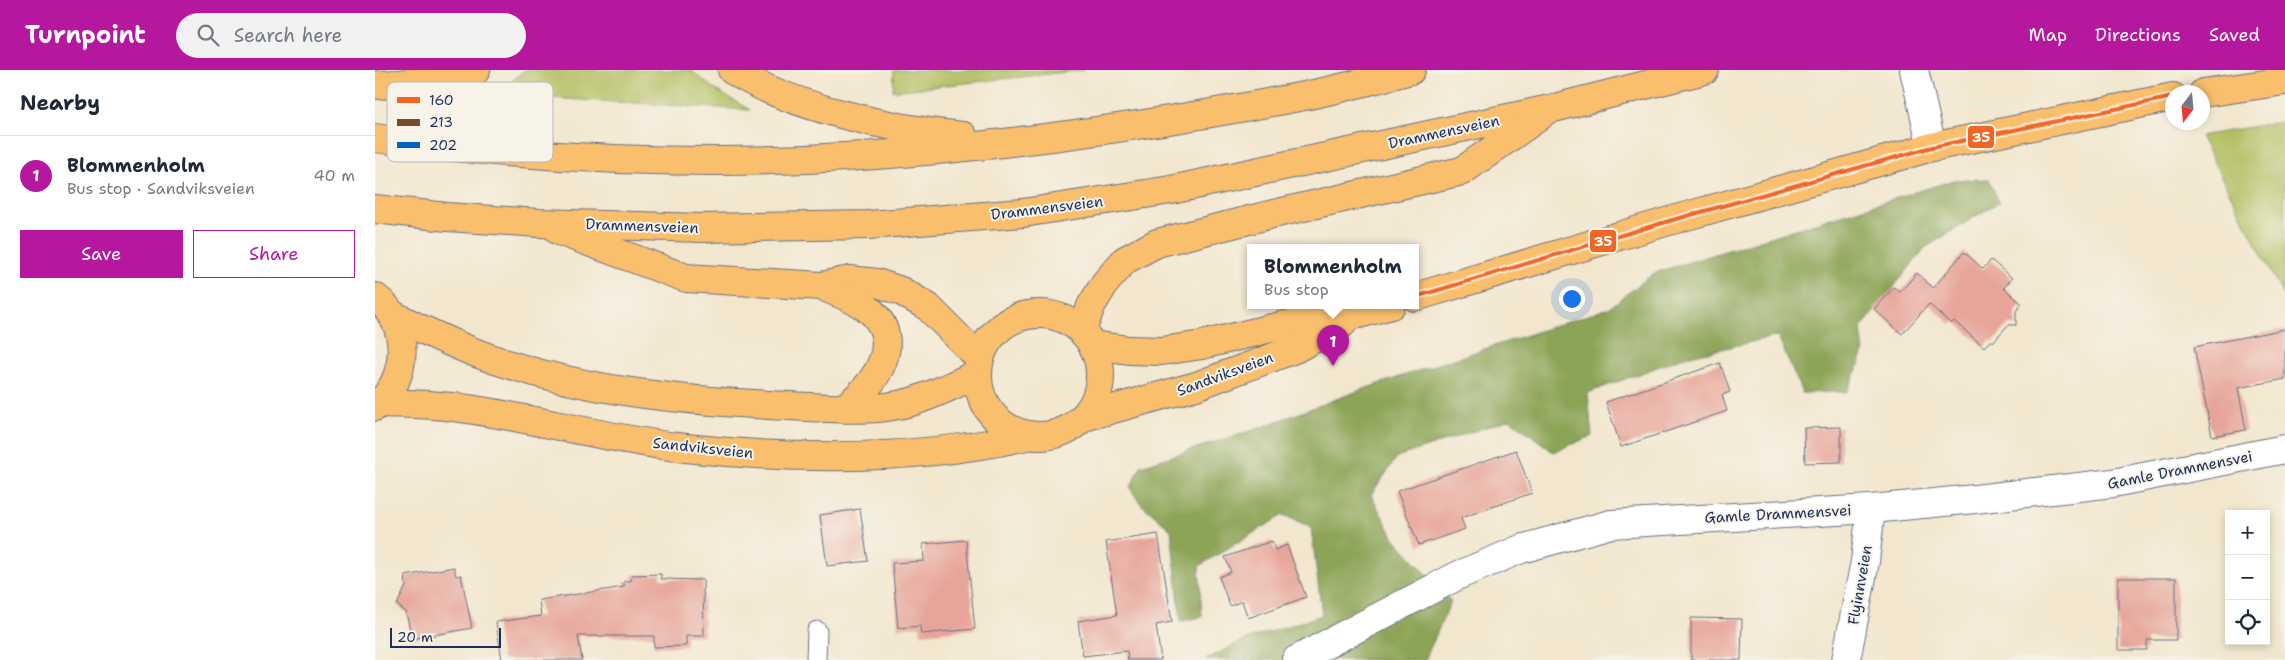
<!DOCTYPE html>
<meta charset="utf-8">
<style>
body{margin:0;font-family:"Shantell Sans",sans-serif;background:#f2f2f3;color:#1f2937}
.controls{position:absolute;right:15px;bottom:15px;display:grid;overflow:hidden;border-radius:0px;box-shadow:0 2px 8px #0003}
.controls button{width:45px;height:45px;display:grid;place-items:center;padding:0;border:0;border-bottom:1px solid #e0e1e3;background:#fff;color:#1f2937;font:25px sans-serif}
.compass{position:absolute;left:1790px;top:15px;width:45px;height:45px;border-radius:50%;background:#fff;box-shadow:0 2px 8px #0003;rotate:196deg}
.scale{position:absolute;left:15px;bottom:12px;width:111px;box-sizing:border-box;padding-left:5px;border:2px solid #1b2f5e;border-top:0;font-size:14px;line-height:18px;white-space:nowrap;color:#1b2f5e;-webkit-text-stroke:4px #f7f3e8;paint-order:stroke}
.you{position:absolute;left:1196px;top:228px;width:18px;height:18px;margin:-12px;border:4px solid #fff;border-radius:50%;background:#1a73e8;box-shadow:0 0 0 8px #1a73e833}
.badge{display:grid;place-items:center;width:32px;height:32px;border-radius:50%;background:#b5179e;color:#fff;font-size:16px;font-weight:700}
.pin{position:absolute;translate:-50% -41px;filter:drop-shadow(0 1px 2px #0008)}
.pin::after{content:'';position:absolute;top:26px;width:18px;height:15px;background:inherit;clip-path:polygon(0 0,100% 0,50% 100%)}
.popup{position:absolute;left:872px;top:174px;width:172px;height:65px;box-sizing:border-box;display:grid;place-content:center;border-radius:0px;background:#fff;filter:drop-shadow(0 1px 4px #0005);font-size:16px;white-space:nowrap;color:#747a83}
.popup b{font-size:19px;color:#1f2937}
.popup::after{content:'';position:absolute;left:50%;top:100%;margin-left:-10px;border:10px solid transparent;border-top-color:#fff}
.list{margin:0;padding:0;list-style:none}
h2{display:flex;justify-content:space-between;align-items:center;height:65px;margin:0;padding:0 20px;font-size:21px}
h2 small{font-size:16px;font-weight:400;color:#747a83}
.list li{display:grid;grid-template-columns:32px 1fr auto;gap:15px;align-items:center;box-sizing:border-box;height:80px;padding:0 20px;border-top:1px solid #e0e1e3}
.list b{display:block;font-size:19px;white-space:nowrap}
.list p{margin:0;font-size:16px;white-space:nowrap;color:#747a83}
.list em{font-size:16px;font-style:normal;color:#747a83}
.actions{display:flex;gap:10px;padding:15px 20px}
.actions a{flex:1;padding:11px 0;border:1px solid #b5179e;border-radius:0px;text-align:center;font-size:18px;color:#b5179e}
.actions .main{background:#b5179e;color:#fff}
.icon{flex:none;width:28px;height:28px;fill:none;stroke:currentColor;stroke-width:2;stroke-linecap:round;stroke-linejoin:round}
.map{position:relative;flex:none;width:1910px;height:590px;overflow:hidden}
header{display:flex;align-items:center;gap:30px;box-sizing:border-box;height:70px;padding:0 25px;background:#b5179e;color:#fff}
header strong{font-size:24px}
nav{display:flex;gap:28px;margin-inline-start:auto;font-size:18px}
.search{width:350px;height:45px;background:#f2f2f3;display:flex;align-items:center;gap:12px;box-sizing:border-box;padding:0 18px;border-radius:28px;color:#747a83;font-size:19px}
main{display:flex}
aside{flex:1;background:#fff}
.map>svg:first-child{display:block}
</style>
<header>
<strong>Turnpoint</strong>
<div class="search"><svg class="icon" aria-label="search" viewBox="0 0 24 24"><circle cx="10" cy="10" r="6"/><path d="M15 15l6 6"/></svg>Search here</div>
<nav><a>Map</a><a>Directions</a><a>Saved</a></nav>
</header>
<main>
<aside>
<h2>Nearby<small></small></h2>
<ul class="list">
<li><span class="badge">1</span><div><b>Blommenholm</b><p>Bus stop · Sandviksveien</p></div><em>40 m</em></li>
</ul>
<div class="actions"><a class="main">Save</a><a>Share</a></div>
</aside>
<div class="map">
<svg width="1910" height="590" viewBox="0 0 1910 590">
<rect width="100%" height="100%" fill="#f7f3e8"/>
<filter id="ink" filterUnits="userSpaceOnUse"><feTurbulence type="fractalNoise" baseFrequency=".02" numOctaves="2"/><feDisplacementMap in="SourceGraphic" scale="10" xChannelSelector="R" yChannelSelector="G"/><feConvolveMatrix kernelMatrix="1 2 1 2 8 2 1 2 1" color-interpolation-filters="sRGB"/></filter>
<filter id="wash" filterUnits="userSpaceOnUse"><feTurbulence type="fractalNoise" baseFrequency=".0096" numOctaves="4" result="noise"/><feDisplacementMap in="SourceGraphic" scale="20" xChannelSelector="R" yChannelSelector="G"/><feGaussianBlur stdDeviation="1.12" result="paint"/><feColorMatrix in="noise" values="0 0 0 0 0 0 0 0 0 0 0 0 0 0 0 0 0 1.4 0 .05"/><feComposite in="paint" operator="in"/></filter>
<g filter="url(#wash)">
<rect width="100%" height="100%" fill="#f2e6cd"/>
<g fill="#b1bd5f" stroke="#66765e">
<path d="M 149,0 L 316,0 L 339,19 L 375,40 L 122,25 Z"/>
<path d="M 519,0 L 710,0 L 518,21 Z"/>
<path d="M 1910,51 L 1910,225 L 1908,225 L 1825,66 Z"/>
</g>
<path fill="#8ca456" stroke="#546a5a" d="M 1614,109 L 1624,132 L 1550,178 L 1486,258 L 1489,283 L 1472,322 L 1427,323 L 1403,266 L 1306,288 L 1213,323 L 1217,366 L 1178,382 L 1135,349 L 1022,387 L 996,425 L 1019,468 L 1076,531 L 1050,590 L 830,590 L 867,571 L 947,545 L 936,457 L 908,445 L 824,496 L 827,547 L 806,551 L 796,460 L 766,434 L 755,418 L 766,396 L 884,358 L 988,319 L 1234,238 L 1279,203 L 1579,110 Z"/>
<g id="blocks">
<g fill="#e7a59a">
<path d="M 1589,182 L 1608,199 L 1616,190 L 1637,208 L 1629,218 L 1647,234 L 1641,241 L 1641,255 L 1633,255 L 1618,272 L 1616,270 L 1609,277 L 1579,251 L 1576,254 L 1554,234 L 1527,264 L 1499,239 L 1519,217 L 1525,222 L 1542,203 L 1558,218 Z"/>
<path d="M 1910,259 L 1910,309 L 1863,318 L 1871,360 L 1837,366 L 1819,277 Z"/>
<path d="M 1345,293 L 1355,322 L 1347,325 L 1352,341 L 1246,377 L 1231,332 Z"/>
<path d="M 1466,357 L 1466,392 L 1430,393 L 1429,358 Z"/>
<path d="M 1141,380 L 1157,423 L 1086,448 L 1090,459 L 1044,475 L 1022,421 Z"/>
<path d="M 485,439 L 493,491 L 452,496 L 445,445 Z"/>
<path d="M 783,464 L 797,552 L 781,555 L 786,590 L 753,590 L 752,581 L 708,586 L 703,551 L 742,545 L 731,472 Z"/>
<path d="M 591,470 L 600,559 L 546,564 L 545,556 L 523,558 L 517,493 L 549,491 L 548,474 Z"/>
<path d="M 897,471 L 900,480 L 912,475 L 931,527 L 873,548 L 867,531 L 855,536 L 844,507 L 856,502 L 850,487 Z"/>
<path d="M 79,497 L 81,506 L 86,505 L 97,558 L 37,569 L 31,542 L 22,535 L 31,516 L 30,506 Z"/>
<path d="M 286,504 L 286,509 L 328,510 L 329,566 L 311,566 L 311,576 L 279,577 L 279,566 L 203,566 L 207,590 L 127,590 L 121,552 L 166,546 L 164,530 L 249,517 L 249,511 L 256,511 L 257,505 Z"/>
<path d="M 1743,508 L 1801,508 L 1801,570 L 1772,570 L 1772,580 L 1743,580 Z"/>
<path d="M 1316,548 L 1367,549 L 1366,590 L 1316,590 Z"/>
</g>
</g>
</g>
<g filter="url(#ink)">
<use href="#blocks" fill-opacity="0" stroke="#666f85" stroke-width="1"/>
<g fill="none" stroke-linecap="round" stroke-linejoin="round">
<defs>
<path id="lane" d="M 441,590 L 442,561"/>
<g id="street">
<path d="M 1539,0 L 1557,77"/>
<path d="M 921,590 L 1084,505 L 1146,479 L 1236,454 L 1496,439 L 1600,429 L 1738,413 L 1910,379"/>
<path d="M 1471,590 L 1490,491 L 1496,439"/>
</g>
<g id="primary">
<path d="M 1828,23 L 1910,11"/>
<path d="M 0,227 C 37,253 34,311 0,337"/>
<path d="M 1040,227 L 1294,151 L 1557,77 L 1798,27"/>
<circle cx="664" cy="305" r="61"/>
<path d="M 16,244 C 42,257 69,270 96,281 C 197,321 308,331 415,336 C 455,338 497,343 536,332 C 559,325 581,314 602,304"/>
<path d="M 717,275 L 754,280 L 787,281 L 827,275 L 909,255 L 984,244 L 1016,235"/>
<path d="M 6,333 C 30,334 54,334 78,337 C 153,346 226,368 302,377 C 417,390 539,392 652,366"/>
<path d="M 709,347 L 821,316 L 920,279 L 968,253"/>
</g>
<g id="highway">
<path d="M 357,0 C 414,37 520,60 588,66"/>
<path d="M 0,15 C 25,14 80,11 101,0"/>
<path d="M 0,68 C 161,89 325,97 487,86 C 635,76 784,54 929,26 C 965,19 1001,9 1036,0"/>
<path d="M 0,139 L 72,147 L 164,153 L 327,158 L 493,155 L 648,143 L 796,120 L 1175,39 L 1330,0"/>
<path d="M 184,161 L 311,208 L 447,216 L 475,210 L 502,213 L 526,221 L 553,237 L 604,288"/>
<path d="M 447,216 C 462,223 480,229 493,239 C 532,270 500,316 469,338"/>
<path d="M 707,261 L 716,236 L 730,213 L 750,190 L 782,173 L 898,144 L 1087,101 L 1165,46"/>
</g>
</defs>
<use href="#lane" stroke="#666f85" stroke-width="21"/>
<use href="#street" stroke="#666f85" stroke-width="30"/>
<use href="#primary" stroke="#666f85" stroke-width="30"/>
<use href="#highway" stroke="#666f85" stroke-width="30"/>
<use href="#lane" stroke="#fff" stroke-width="19"/>
<use href="#street" stroke="#fff" stroke-width="28"/>
<use href="#primary" stroke="#f9bf6d" stroke-width="28"/>
<use href="#highway" stroke="#f9bf6d" stroke-width="28"/>
<defs>
<path id="bus-1" d="M 1040,227 L 1294,151 L 1557,77 L 1798,27"/>
</defs>
<use href="#bus-1" stroke="#f7f3e8" stroke-width="8"/>
<use href="#bus-1" stroke="#f26522" stroke-width="4"/>
</g>
</g>
<g text-anchor="middle" stroke-width="4" stroke-linejoin="round" paint-order="stroke">
<g font-size="15" fill="#1b2f5e" stroke="#f7f3e8">
<text transform="translate(1069 62) rotate(-12)" y="5">Drammensveien</text>
<text transform="translate(672 138) rotate(-7)" y="5">Drammensveien</text>
<text transform="translate(267 156) rotate(2)" y="5">Drammensveien</text>
<text transform="translate(850 304) rotate(-20)" y="5">Sandviksveien</text>
<text transform="translate(328 378) rotate(6)" y="5">Sandviksveien</text>
<text transform="translate(1805 400) rotate(-11)" y="5">Gamle Drammensvei</text>
<text transform="translate(1403 444) rotate(-3)" y="5">Gamle Drammensvei</text>
<text transform="translate(1485 515) rotate(-80)" y="5">Flyinnveien</text>
</g>
</g>
<rect x="12" y="12" width="166" height="80" rx="8" fill="#f7f3e8" stroke="#b5b8bf" stroke-width="1"/>
<rect x="22" y="27" width="23" height="6" fill="#f26522"/>
<rect x="22" y="49" width="23" height="7" fill="#7a4b2a"/>
<rect x="22" y="72" width="23" height="6" fill="#0065bd"/>
<g font-size="14" fill="#1b2f5e">
<text x="54" y="35">160</text>
<text x="54" y="57">213</text>
<text x="54" y="80">202</text>
</g>
<g stroke="#f7f3e8" stroke-width="2">
<rect x="1592" y="55" width="28" height="24" rx="5" fill="#f26522"/>
<rect x="1214" y="159" width="28" height="24" rx="5" fill="#f26522"/>
</g>
<g font-size="14" text-anchor="middle" font-weight="bold" fill="#fff">
<text x="1606" y="72">35</text>
<text x="1228" y="176">35</text>
</g>
</svg>
<div class="controls">
<button>+</button>
<button>−</button>
<button><svg class="icon" aria-label="locate" viewBox="0 0 24 24"><circle cx="12" cy="12" r="6"/><path d="M12 2v4M12 18v4M2 12h4M18 12h4"/></svg></button>
</div>
<svg class="compass" viewBox="-18 -18 36 36"><path d="M0-13l5 13h-10z" fill="#e53935"/><path d="M0 13l5-13h-10z" fill="#747a83"/></svg>
<div class="scale">20 m</div>
<div class="you"></div>
<div class="pin badge" style="left:958px;top:296px">1</div>
<div class="popup"><b>Blommenholm</b>Bus stop</div>
</div>
</main>
